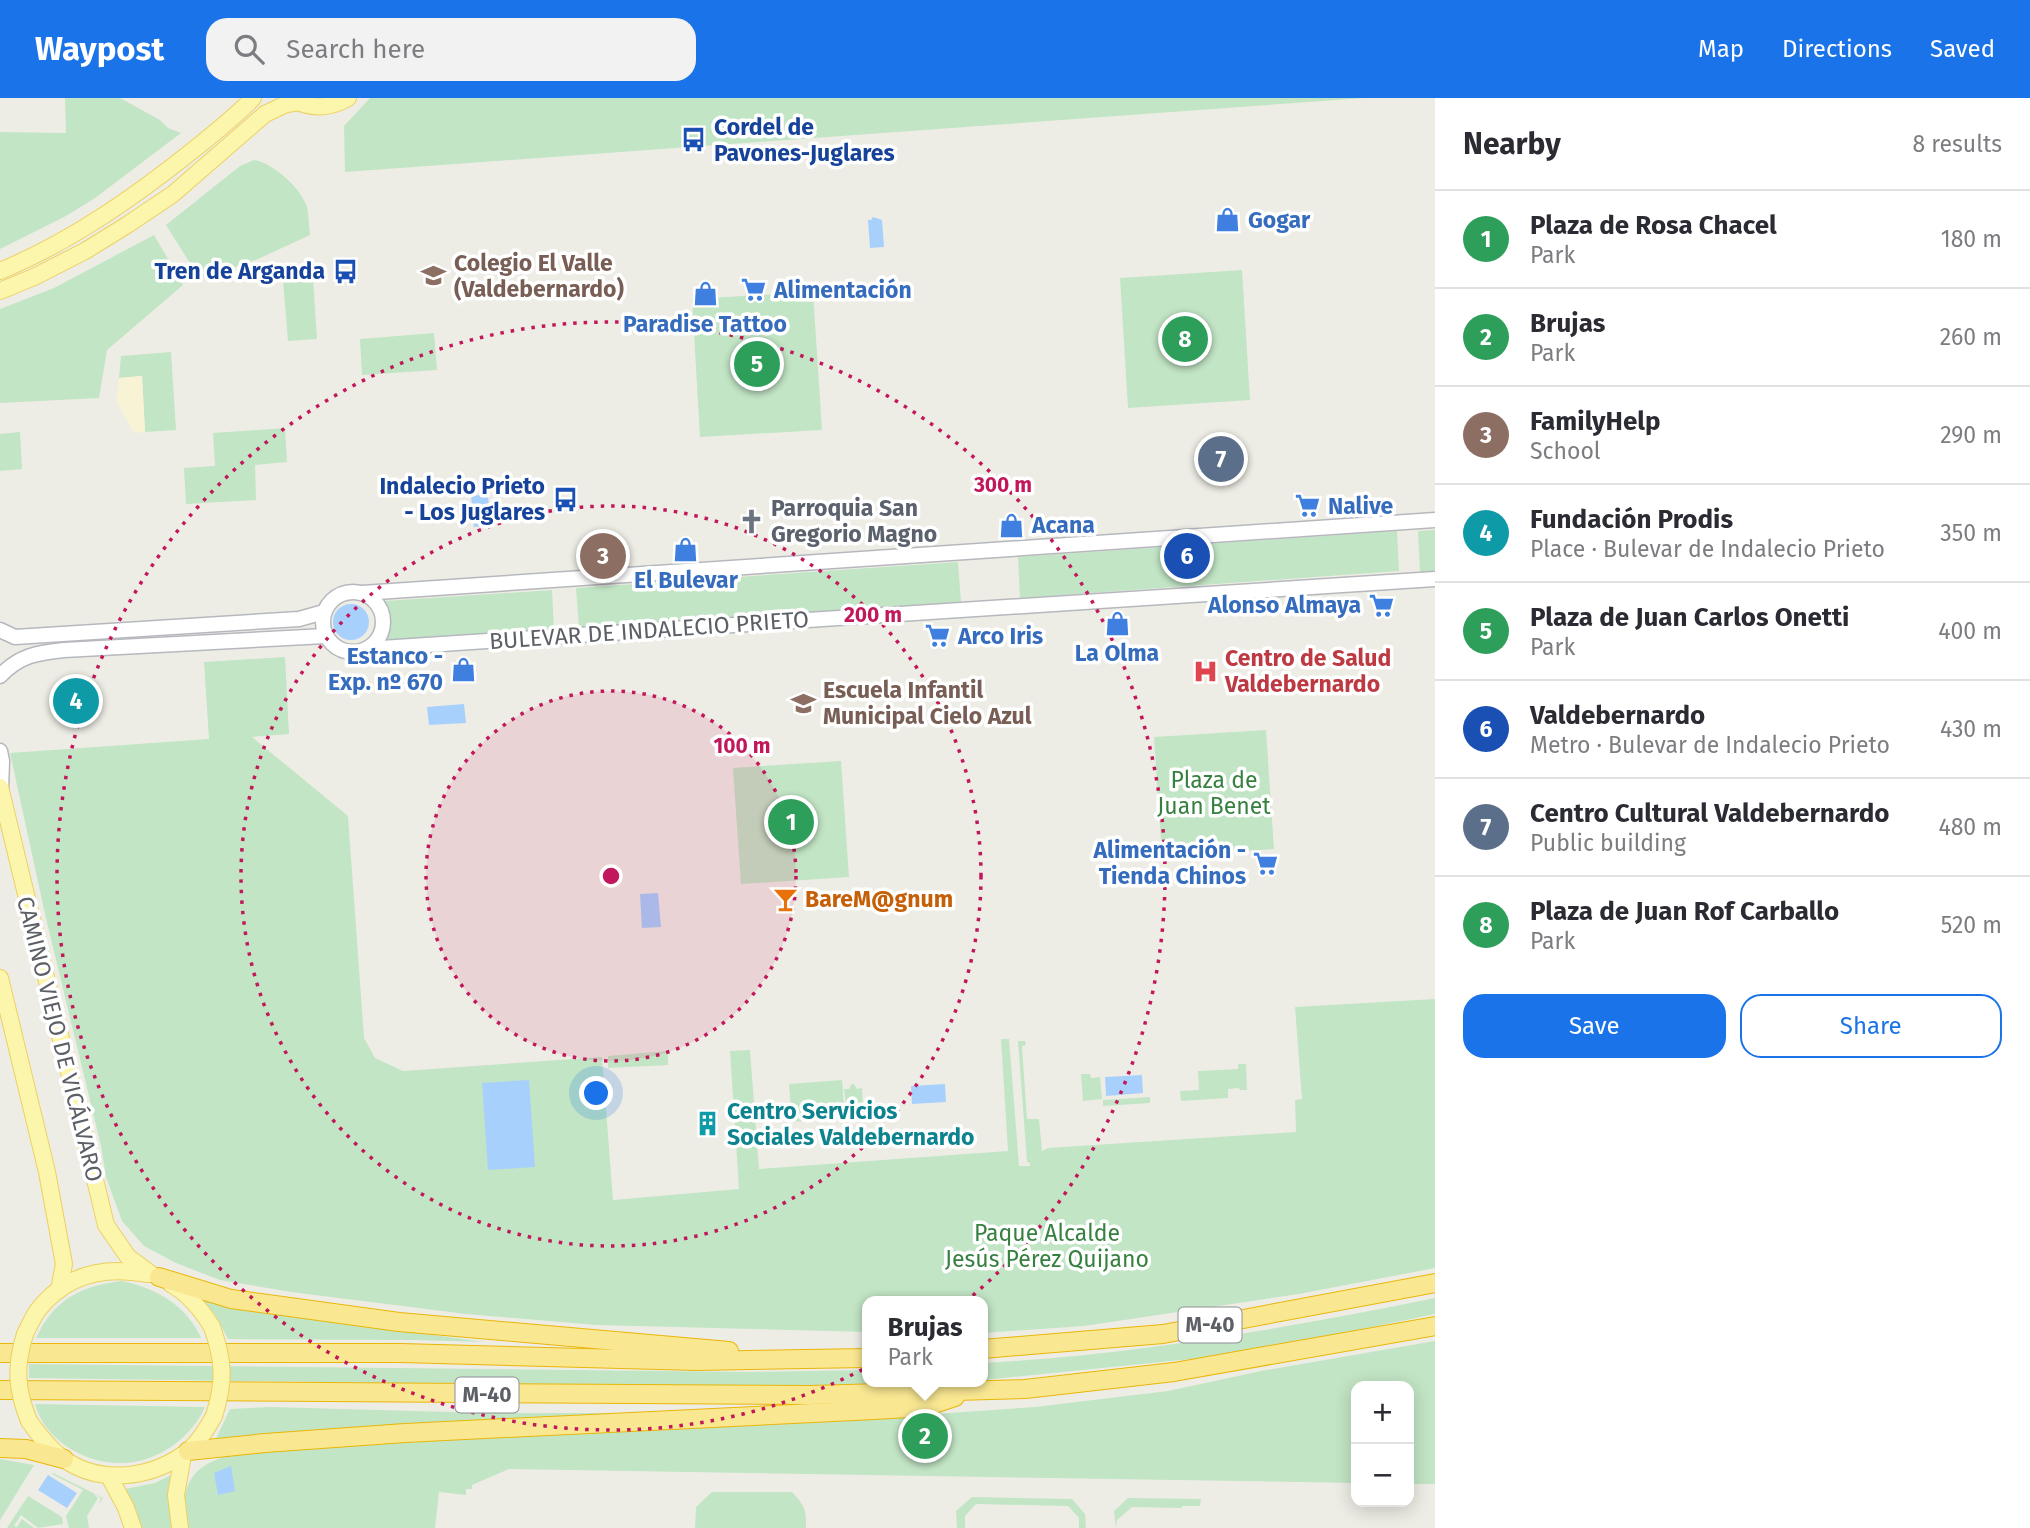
<!DOCTYPE html>
<meta charset="utf-8">
<style>
body{margin:0;font-family:"Fira Sans",sans-serif;background:#f2f2f3;color:#2b2b33}
.controls{position:absolute;right:21px;bottom:21px;display:grid;overflow:hidden;border-radius:14px;box-shadow:0 4px 18px #0003}
.controls button{width:63px;height:63px;display:grid;place-items:center;padding:0;border:0;border-bottom:2px solid #e1e1e2;background:#fff;color:#2b2b33;font:35px sans-serif}
.you{position:absolute;left:597px;top:996px;width:24px;height:24px;margin:-18px;border:5px solid #fff;border-radius:50%;background:#1a73e8;box-shadow:0 0 0 10px #1a73e833}
.badge{display:grid;place-items:center;width:46px;height:46px;border-radius:50%;background:#1a73e8;color:#fff;font-size:23px;font-weight:700}
.pin{position:absolute;translate:-50% -50%;border:4px solid #fff;box-shadow:0 2px 7px #0006}
.popup{position:absolute;left:862px;top:1198px;width:126px;height:91px;box-sizing:border-box;display:grid;place-content:center;border-radius:14px;background:#fff;filter:drop-shadow(0 2px 5px #0005);font-size:23px;white-space:nowrap;color:#7c7c81}
.popup b{font-size:26px;color:#2b2b33}
.popup::after{content:'';position:absolute;left:50%;top:100%;margin-left:-14px;border:14px solid transparent;border-top-color:#fff}
.list{margin:0;padding:0;list-style:none}
h2{display:flex;justify-content:space-between;align-items:center;height:91px;margin:0;padding:0 28px;font-size:30px}
h2 small{font-size:23px;font-weight:400;color:#7c7c81}
.list li{display:grid;grid-template-columns:46px 1fr auto;gap:21px;align-items:center;box-sizing:border-box;height:98px;padding:0 28px;border-top:2px solid #e1e1e2}
.list b{display:block;font-size:26px;white-space:nowrap}
.list p{margin:0;font-size:23px;white-space:nowrap;color:#7c7c81}
.list em{font-size:23px;font-style:normal;color:#7c7c81}
.actions{display:flex;gap:14px;padding:21px 28px}
.actions a{flex:1;padding:16px 0;border:2px solid #1a73e8;border-radius:21px;text-align:center;font-size:24px;color:#1a73e8}
.actions .main{background:#1a73e8;color:#fff}
.icon{flex:none;width:38px;height:38px;fill:none;stroke:currentColor;stroke-width:2;stroke-linecap:round;stroke-linejoin:round}
.map{position:relative;flex:none;width:1435px;height:1430px;overflow:hidden}
header{display:flex;align-items:center;gap:42px;box-sizing:border-box;height:98px;padding:0 35px;background:#1a73e8;color:#fff}
header strong{font-size:33px}
nav{display:flex;gap:38px;margin-inline-start:auto;font-size:24px}
.search{width:490px;height:63px;background:#f2f2f3;display:flex;align-items:center;gap:18px;box-sizing:border-box;padding:0 24px;border-radius:21px;color:#7c7c81;font-size:26px}
main{display:flex}
aside{flex:1;background:#fff}
.map>svg:first-child{display:block}
</style>
<header>
<strong>Waypost</strong>
<div class="search"><svg class="icon" aria-label="search" viewBox="0 0 24 24"><circle cx="10" cy="10" r="6"/><path d="M15 15l6 6"/></svg>Search here</div>
<nav><a>Map</a><a>Directions</a><a>Saved</a></nav>
</header>
<main>
<div class="map">
<svg width="1435" height="1430" viewBox="0 0 1435 1430">
<rect width="100%" height="100%" fill="#eeede5"/>
<g fill="#c2e5c5">
<path d="M 65,0 L 120,0 L 160,22 L 168,30 L 181,35 L 95,100 L 66,118 L 0,151 L 0,34 L 66,35 Z"/>
<path d="M 370,0 L 1364,0 L 345,74 L 344,28 Z"/>
<path d="M 254,62 C 272,64 302,91 307,109 C 309,118 309,128 310,137 L 258,161 L 200,181 L 166,127 L 240,68 Z"/>
<path d="M 154,137 L 183,187 L 107,252 L 99,300 L 0,305 L 0,211 L 54,190 Z"/>
<path d="M 1242,172 L 1250,302 L 1128,310 L 1120,180 Z"/>
<path d="M 313,180 L 317,241 L 288,243 L 283,182 Z"/>
<path d="M 813,194 L 822,332 L 700,339 L 692,201 Z"/>
<path d="M 434,235 L 437,272 L 362,277 L 360,241 Z"/>
<path d="M 171,254 L 176,332 L 145,334 L 142,278 L 119,280 L 121,258 Z"/>
<path d="M 285,330 L 287,364 L 255,367 L 256,402 L 186,406 L 184,370 L 215,368 L 213,335 Z"/>
<path d="M 20,334 L 22,371 L 0,373 L 0,336 Z"/>
<path d="M 1435,432 L 1435,473 L 1420,474 L 1418,433 Z"/>
<path d="M 1397,433 L 1399,473 L 1020,500 L 1018,459 Z"/>
<path d="M 958,464 L 961,504 L 579,530 L 576,490 Z"/>
<path d="M 552,492 L 554,531 L 386,542 C 392,527 391,517 384,503 Z"/>
<path d="M 285,559 L 289,636 L 252,639 L 348,718 L 364,940 L 375,960 L 403,973 L 602,959 L 613,1102 L 739,1091 L 730,953 L 750,952 L 759,1071 L 1008,1053 L 1001,941 L 1009,941 L 1019,1068 L 1030,1068 L 1030,1065 L 1027,1064 L 1018,943 L 1025,943 L 1026,947 L 1022,948 L 1027,1021 L 1039,1021 L 1042,1053 L 1048,1050 L 1296,1034 L 1295,1002 L 1302,1001 L 1295,909 L 1435,901 L 1435,1170 L 1299,1196 L 1084,1228 L 983,1235 L 983,1203 L 867,1203 L 867,1234 L 596,1227 L 466,1216 L 291,1194 L 220,1182 L 176,1165 L 144,1148 L 122,1123 L 106,1079 L 101,1048 L 45,816 L 10,655 L 209,641 L 204,564 Z"/>
<path d="M 1266,632 L 1274,751 L 1162,758 L 1154,639 Z"/>
<path d="M 841,663 L 849,779 L 741,786 L 733,670 Z"/>
<path d="M 668,953 L 668,967 L 608,970 L 608,958 Z"/>
<path d="M 1238,966 L 1246,966 L 1247,992 L 1240,992 L 1239,990 L 1228,991 L 1228,1000 L 1181,1003 L 1180,993 L 1199,992 L 1198,973 L 1238,971 Z"/>
<path d="M 1081,976 L 1090,976 L 1091,980 L 1100,979 L 1102,1001 L 1083,1003 Z"/>
<path d="M 842,982 L 845,1020 L 817,1021 L 816,1017 L 812,1017 L 813,1022 L 792,1024 L 789,986 Z"/>
<path d="M 852,986 L 854,986 L 857,991 L 862,990 L 863,1010 L 863,1012 L 858,1013 L 854,1017 L 852,1017 L 850,1013 L 847,1014 L 844,991 L 849,991 Z"/>
<path d="M 1150,999 L 1150,1005 L 1103,1008 L 1103,1002 Z"/>
<path d="M 122,1183 C 156,1190 186,1207 201,1240 L 36,1240 C 54,1201 81,1188 122,1183 Z"/>
<path d="M 200,1199 L 289,1217 L 484,1244 L 413,1242 L 228,1241 L 216,1218 Z"/>
<path d="M 1435,1200 L 1435,1216 L 1329,1238 L 1201,1260 L 983,1282 L 983,1265 C 1135,1257 1286,1230 1435,1200 Z"/>
<path d="M 1435,1243 L 1435,1386 L 1409,1386 L 1409,1288 L 1356,1288 L 1356,1385 L 509,1371 L 472,1387 L 472,1391 L 466,1391 L 466,1397 L 439,1394 L 435,1430 L 186,1430 C 175,1366 214,1358 266,1351 L 862,1321 L 1035,1309 L 1168,1293 L 1261,1273 Z"/>
<path d="M 29,1266 L 747,1274 L 867,1272 L 867,1284 L 951,1284 L 883,1288 L 752,1290 L 29,1280 Z"/>
<path d="M 35,1306 L 205,1309 C 192,1339 158,1364 124,1365 C 87,1367 45,1343 35,1306 Z"/>
<path d="M 270,1309 L 487,1315 L 690,1315 L 215,1343 L 230,1311 Z"/>
<path d="M 0,1361 L 34,1367 L 0,1422 Z"/>
<path d="M 53,1375 L 103,1400 L 99,1406 L 101,1400 L 93,1395 L 98,1400 L 87,1418 L 89,1430 L 69,1430 L 66,1418 L 83,1392 L 52,1376 Z"/>
<path d="M 173,1376 L 169,1402 L 173,1430 L 140,1430 L 134,1411 L 125,1391 L 155,1385 Z"/>
<path d="M 712,1394 L 792,1394 C 805,1408 806,1411 806,1430 L 695,1430 L 696,1409 Z"/>
<path d="M 28,1398 L 62,1419 L 63,1426 L 38,1430 L 21,1417 L 14,1428 L 17,1429 L 22,1421 L 34,1430 L 7,1430 Z"/>
<path d="M 972,1399 L 1072,1401 L 1085,1416 L 1086,1430 L 1079,1430 L 1079,1420 L 1068,1408 L 976,1406 L 965,1418 L 965,1430 L 957,1430 L 956,1413 Z"/>
<path d="M 1128,1400 L 1201,1401 L 1200,1408 L 1182,1408 L 1182,1410 L 1132,1409 L 1117,1422 L 1116,1430 L 1114,1413 Z"/>
</g>
<path fill="#f9f3d5" d="M 142,278 L 145,334 L 134,335 L 116,303 L 119,280 Z"/>
<g fill="#a7d0fc">
<path d="M 873,119 L 882,122 L 884,149 L 870,150 L 868,122 L 871,122 Z"/>
<path d="M 488,396 L 490,427 L 474,429 L 471,398 Z"/>
<circle cx="351" cy="524" r="18"/>
<path d="M 464,606 L 466,625 L 429,627 L 427,609 Z"/>
<path d="M 658,795 L 661,829 L 642,830 L 640,796 Z"/>
<path d="M 1142,977 L 1143,995 L 1106,998 L 1105,979 Z"/>
<path d="M 529,982 L 535,1069 L 488,1072 L 482,985 Z"/>
<path d="M 945,986 L 946,1004 L 912,1006 L 911,988 Z"/>
<path d="M 231,1368 L 235,1393 L 218,1397 L 214,1375 Z"/>
<path d="M 48,1377 L 77,1395 L 67,1410 L 38,1392 Z"/>
</g>
<g fill="none" stroke-linecap="round" stroke-linejoin="round">
<defs>
<g id="secondary">
<circle cx="353" cy="524" r="30"/>
<path d="M 362,495 L 1435,422"/>
<path d="M 0,532 L 15,539 L 299,521 L 324,514"/>
<path d="M 366,551 L 1435,481"/>
<path d="M 0,578 C 20,557 37,555 64,552 L 325,538"/>
<path d="M 0,653 L 2,663 L 1,692"/>
</g>
<g id="primary">
<path d="M 291,1 C 310,11 329,11 348,0"/>
<path d="M 0,173 C 70,144 133,100 192,53 C 213,36 235,19 253,0"/>
<path d="M 0,193 L 34,179 L 85,153 L 127,127 L 173,96 L 265,16 L 284,7 L 298,4"/>
<path d="M 0,689 L 106,1127 L 128,1159 L 151,1176"/>
<path d="M 0,880 L 47,1074 L 64,1166 L 59,1192"/>
<path d="M 171,1186 C 189,1196 201,1211 212,1229"/>
<path d="M 25,1236 C 29,1228 33,1219 38,1212 C 66,1176 105,1168 147,1176"/>
<path d="M 29,1323 C 39,1337 48,1349 61,1359 C 98,1387 148,1381 184,1356 C 197,1347 206,1332 214,1318"/>
<path d="M 109,1378 L 126,1410 L 133,1430"/>
<path d="M 180,1430 L 176,1397 L 183,1357"/>
</g>
<g id="highway">
<path d="M 159,1179 L 231,1201 L 399,1224 L 729,1253"/>
<path d="M 983,1251 L 1163,1236 L 1435,1185"/>
<path d="M 0,1255 L 401,1255 L 697,1263 L 867,1260"/>
<path d="M 0,1292 L 810,1297 L 1025,1291 L 1174,1274 L 1435,1228"/>
<path d="M 0,1350 L 26,1351 L 64,1361"/>
<path d="M 188,1353 L 265,1345 L 405,1335 L 874,1312 L 925,1309 L 955,1299"/>
</g>
</defs>
<use href="#secondary" stroke="#b6b8be" stroke-width="17"/>
<use href="#primary" stroke="#ecd060" stroke-width="18"/>
<use href="#highway" stroke="#eab609" stroke-width="20"/>
<use href="#secondary" stroke="#fff" stroke-width="14"/>
<use href="#primary" stroke="#fcf5ac" stroke-width="16"/>
<use href="#highway" stroke="#f9e791" stroke-width="18"/>
<defs>
<g id="primary-bridge">
<path d="M 212,1229 C 224,1263 225,1283 214,1318"/>
<path d="M 25,1236 C 15,1268 16,1291 29,1323"/>
</g>
</defs>
<use href="#primary-bridge" stroke="#ecd060" stroke-width="18" stroke-linecap="butt"/>
<use href="#primary-bridge" stroke="#fcf5ac" stroke-width="16"/>
</g>
<circle cx="611" cy="778" r="185" fill="#c2185b" fill-opacity=".12"/>
<g fill="none" stroke="#c2185b" stroke-width="3.5" stroke-dasharray="3.5 7">
<circle cx="611" cy="778" r="185"/>
<circle cx="611" cy="778" r="370"/>
<circle cx="611" cy="778" r="554"/>
</g>
<defs>
<symbol id="bus-bare" viewBox="-9 -9 18 18"><path d="M-5-6H5V4H4V6H2V4H-2V6H-4V4H-5ZM-3.5-4V0h7V-4ZM-3.5 1.2v1.5H-2V1.2ZM2 1.2v1.5H3.5V1.2Z" fill="#1a4fb4" stroke="#fff" stroke-width="2.5" paint-order="stroke"/></symbol>
<symbol id="shop-bare" viewBox="-9 -9 18 18"><path d="M-5-2.5h2.3a2.7 3.5 0 0 1 5.4 0H5L5.5 6h-11ZM-1.5-2.5h3a1.5 2.3 0 0 0-3 0Z" fill="#3f7fe0" stroke="#fff" stroke-width="2.5" paint-order="stroke"/></symbol>
<symbol id="school-bare" viewBox="-9 -9 18 18"><path d="M0-5L7-2L0 1L-7-2ZM-4 1L0 2.5L4 1V4Q0 6-4 4Z" fill="#8d6e63" stroke="#fff" stroke-width="2.5" paint-order="stroke"/></symbol>
<symbol id="supermarket-bare" viewBox="-9 -9 18 18"><path d="M-6-5.5h2.5l.6 2H6L4.5 2H-2.5L-4.4-4H-6ZM-1.5 3.2a1.3 1.3 0 1 0 .1 0ZM3 3.2a1.3 1.3 0 1 0 .1 0Z" fill="#3f7fe0" stroke="#fff" stroke-width="2.5" paint-order="stroke"/></symbol>
<symbol id="church-bare" viewBox="-9 -9 18 18"><path d="M-1.2-6h2.4v3.5h3.3v2.4h-3.3V6h-2.4V-.1h-3.3v-2.4h3.3Z" fill="#6b7280" stroke="#fff" stroke-width="2.5" paint-order="stroke"/></symbol>
<symbol id="hospital-bare" viewBox="-9 -9 18 18"><path d="M-5-5h3v3.5h4V-5h3V5h-3V1.5h-4V5h-3Z" fill="#e0444e" stroke="#fff" stroke-width="2.5" paint-order="stroke"/></symbol>
<symbol id="bar-bare" viewBox="-9 -9 18 18"><path d="M-6-5H6L.8 .8V4.5H3.5V6h-7V4.5H-.8V.8Z" fill="#e8710a" stroke="#fff" stroke-width="2.5" paint-order="stroke"/></symbol>
<symbol id="building-bare" viewBox="-9 -9 18 18"><path d="M-4-6H4V6H1V3H-1V6H-4ZM-2.5-4.3h1.7v1.8h-1.7ZM.8-4.3h1.7v1.8H.8ZM-2.5-1h1.7V.8h-1.7ZM.8-1h1.7V.8H.8Z" fill="#0f9aa8" stroke="#fff" stroke-width="2.5" paint-order="stroke"/></symbol>
</defs>
<g fill-rule="evenodd">
<use href="#bus-bare" x="676" y="24" width="35" height="35"/>
<use href="#shop-bare" x="1210" y="104" width="35" height="35"/>
<use href="#bus-bare" x="328" y="156" width="35" height="35"/>
<use href="#school-bare" x="416" y="160" width="35" height="35"/>
<use href="#supermarket-bare" x="736" y="174" width="35" height="35"/>
<use href="#shop-bare" x="688" y="178" width="35" height="35"/>
<use href="#bus-bare" x="548" y="384" width="35" height="35"/>
<use href="#supermarket-bare" x="1290" y="390" width="35" height="35"/>
<use href="#church-bare" x="734" y="406" width="35" height="35"/>
<use href="#shop-bare" x="994" y="410" width="35" height="35"/>
<use href="#shop-bare" x="668" y="434" width="35" height="35"/>
<use href="#supermarket-bare" x="1364" y="490" width="35" height="35"/>
<use href="#shop-bare" x="1100" y="508" width="35" height="35"/>
<use href="#supermarket-bare" x="920" y="520" width="35" height="35"/>
<use href="#shop-bare" x="446" y="554" width="35" height="35"/>
<use href="#hospital-bare" x="1188" y="556" width="35" height="35"/>
<use href="#school-bare" x="786" y="588" width="35" height="35"/>
<use href="#supermarket-bare" x="1248" y="748" width="35" height="35"/>
<use href="#bar-bare" x="768" y="784" width="35" height="35"/>
<use href="#building-bare" x="690" y="1008" width="35" height="35"/>
</g>
<g text-anchor="middle" stroke-width="7" stroke-linejoin="round" paint-order="stroke">
<g fill="#fff" stroke="#8d8f93" stroke-width="2">
<rect x="1178.5" y="1209.5" width="63" height="35" rx="5"/>
<rect x="455.5" y="1279.5" width="63" height="35" rx="5"/>
</g>
<g font-size="21" font-weight="bold" fill="#5c5f65">
<text x="1210" y="1234">M-40</text>
<text x="487" y="1304">M-40</text>
</g>
<g font-size="23" font-weight="bold" fill="#164399" stroke="#fff" text-anchor="end">
<text x="714" y="37" text-anchor="start">Cordel de<tspan x="714" dy="26">Pavones-Juglares</tspan></text>
<text x="325" y="181">Tren de Arganda</text>
<text x="545" y="396">Indalecio Prieto<tspan x="545" dy="26">- Los Juglares</tspan></text>
</g>
<g font-size="23" font-weight="bold" fill="#366cbe" stroke="#fff" text-anchor="start">
<text x="1248" y="130">Gogar</text>
<text x="774" y="200">Alimentación</text>
<text x="705" y="234" text-anchor="middle">Paradise Tattoo</text>
<text x="1328" y="416">Nalive</text>
<text x="1032" y="435">Acana</text>
<text x="686" y="490" text-anchor="middle">El Bulevar</text>
<text x="1361" y="515" text-anchor="end">Alonso Almaya</text>
<text x="958" y="546">Arco Iris</text>
<text x="1117" y="563" text-anchor="middle">La Olma</text>
<text x="443" y="566" text-anchor="end">Estanco -<tspan x="443" dy="26">Exp. nº 670</tspan></text>
<text x="1246" y="760" text-anchor="end">Alimentación -<tspan x="1246" dy="26">Tienda Chinos</tspan></text>
</g>
<g font-size="23" font-weight="bold" fill="#785e54" stroke="#fff" text-anchor="start">
<text x="454" y="173">Colegio El Valle<tspan x="454" dy="26">(Valdebernardo)</tspan></text>
<text x="823" y="600">Escuela Infantil<tspan x="823" dy="26">Municipal Cielo Azul</tspan></text>
</g>
<g font-size="23" font-weight="bold" fill="#5b616d" stroke="#fff" text-anchor="start">
<text x="771" y="418">Parroquia San<tspan x="771" dy="26">Gregorio Magno</tspan></text>
</g>
<g font-size="23" fill="#5c5f65" stroke="#fff">
<text transform="translate(649 532) rotate(-4)" y="8">BULEVAR DE INDALECIO PRIETO</text>
<text transform="translate(60 941) rotate(76)" y="8">CAMINO VIEJO DE VICÁLVARO</text>
</g>
<g font-size="23" font-weight="bold" fill="#be3a42" stroke="#fff" text-anchor="start">
<text x="1225" y="568">Centro de Salud<tspan x="1225" dy="26">Valdebernardo</tspan></text>
</g>
<g font-size="23" fill="#378140" stroke="#fff">
<text x="1214" y="690">Plaza de<tspan x="1214" dy="26">Juan Benet</tspan></text>
<text x="1047" y="1143">Paque Alcalde<tspan x="1047" dy="26">Jesús Pérez Quijano</tspan></text>
</g>
<g font-size="23" font-weight="bold" fill="#c56008" stroke="#fff" text-anchor="start">
<text x="805" y="809">BareM@gnum</text>
</g>
<g font-size="23" font-weight="bold" fill="#0d838f" stroke="#fff" text-anchor="start">
<text x="727" y="1021">Centro Servicios<tspan x="727" dy="26">Sociales Valdebernardo</tspan></text>
</g>
</g>
<circle cx="611" cy="778" r="10" fill="#c2185b" stroke="#fff" stroke-width="3.5"/>
<g font-size="21" text-anchor="middle" font-weight="bold" fill="#c2185b" stroke="#fff" stroke-width="7" stroke-linejoin="round" paint-order="stroke">
<text x="1003" y="394">300 m</text>
<text x="873" y="524">200 m</text>
<text x="742" y="655">100 m</text>
</g>
</svg>
<div class="controls">
<button>+</button>
<button>−</button>
</div>
<div class="you"></div>
<div class="pin badge" style="left:791px;top:724px;background:#2e9e5b">1</div>
<div class="pin badge" style="left:925px;top:1338px;background:#2e9e5b">2</div>
<div class="popup"><b>Brujas</b>Park</div>
<div class="pin badge" style="left:603px;top:458px;background:#8d6e63">3</div>
<div class="pin badge" style="left:76px;top:603px;background:#0f9aa8">4</div>
<div class="pin badge" style="left:757px;top:266px;background:#2e9e5b">5</div>
<div class="pin badge" style="left:1187px;top:458px;background:#1a4fb4">6</div>
<div class="pin badge" style="left:1221px;top:361px;background:#5c6f8a">7</div>
<div class="pin badge" style="left:1185px;top:241px;background:#2e9e5b">8</div>
</div>
<aside>
<h2>Nearby<small>8 results</small></h2>
<ul class="list">
<li><span class="badge" style="background:#2e9e5b">1</span><div><b>Plaza de Rosa Chacel</b><p>Park</p></div><em>180 m</em></li>
<li><span class="badge" style="background:#2e9e5b">2</span><div><b>Brujas</b><p>Park</p></div><em>260 m</em></li>
<li><span class="badge" style="background:#8d6e63">3</span><div><b>FamilyHelp</b><p>School</p></div><em>290 m</em></li>
<li><span class="badge" style="background:#0f9aa8">4</span><div><b>Fundación Prodis</b><p>Place · Bulevar de Indalecio Prieto</p></div><em>350 m</em></li>
<li><span class="badge" style="background:#2e9e5b">5</span><div><b>Plaza de Juan Carlos Onetti</b><p>Park</p></div><em>400 m</em></li>
<li><span class="badge" style="background:#1a4fb4">6</span><div><b>Valdebernardo</b><p>Metro · Bulevar de Indalecio Prieto</p></div><em>430 m</em></li>
<li><span class="badge" style="background:#5c6f8a">7</span><div><b>Centro Cultural Valdebernardo</b><p>Public building</p></div><em>480 m</em></li>
<li><span class="badge" style="background:#2e9e5b">8</span><div><b>Plaza de Juan Rof Carballo</b><p>Park</p></div><em>520 m</em></li>
</ul>
<div class="actions"><a class="main">Save</a><a>Share</a></div>
</aside>
</main>
